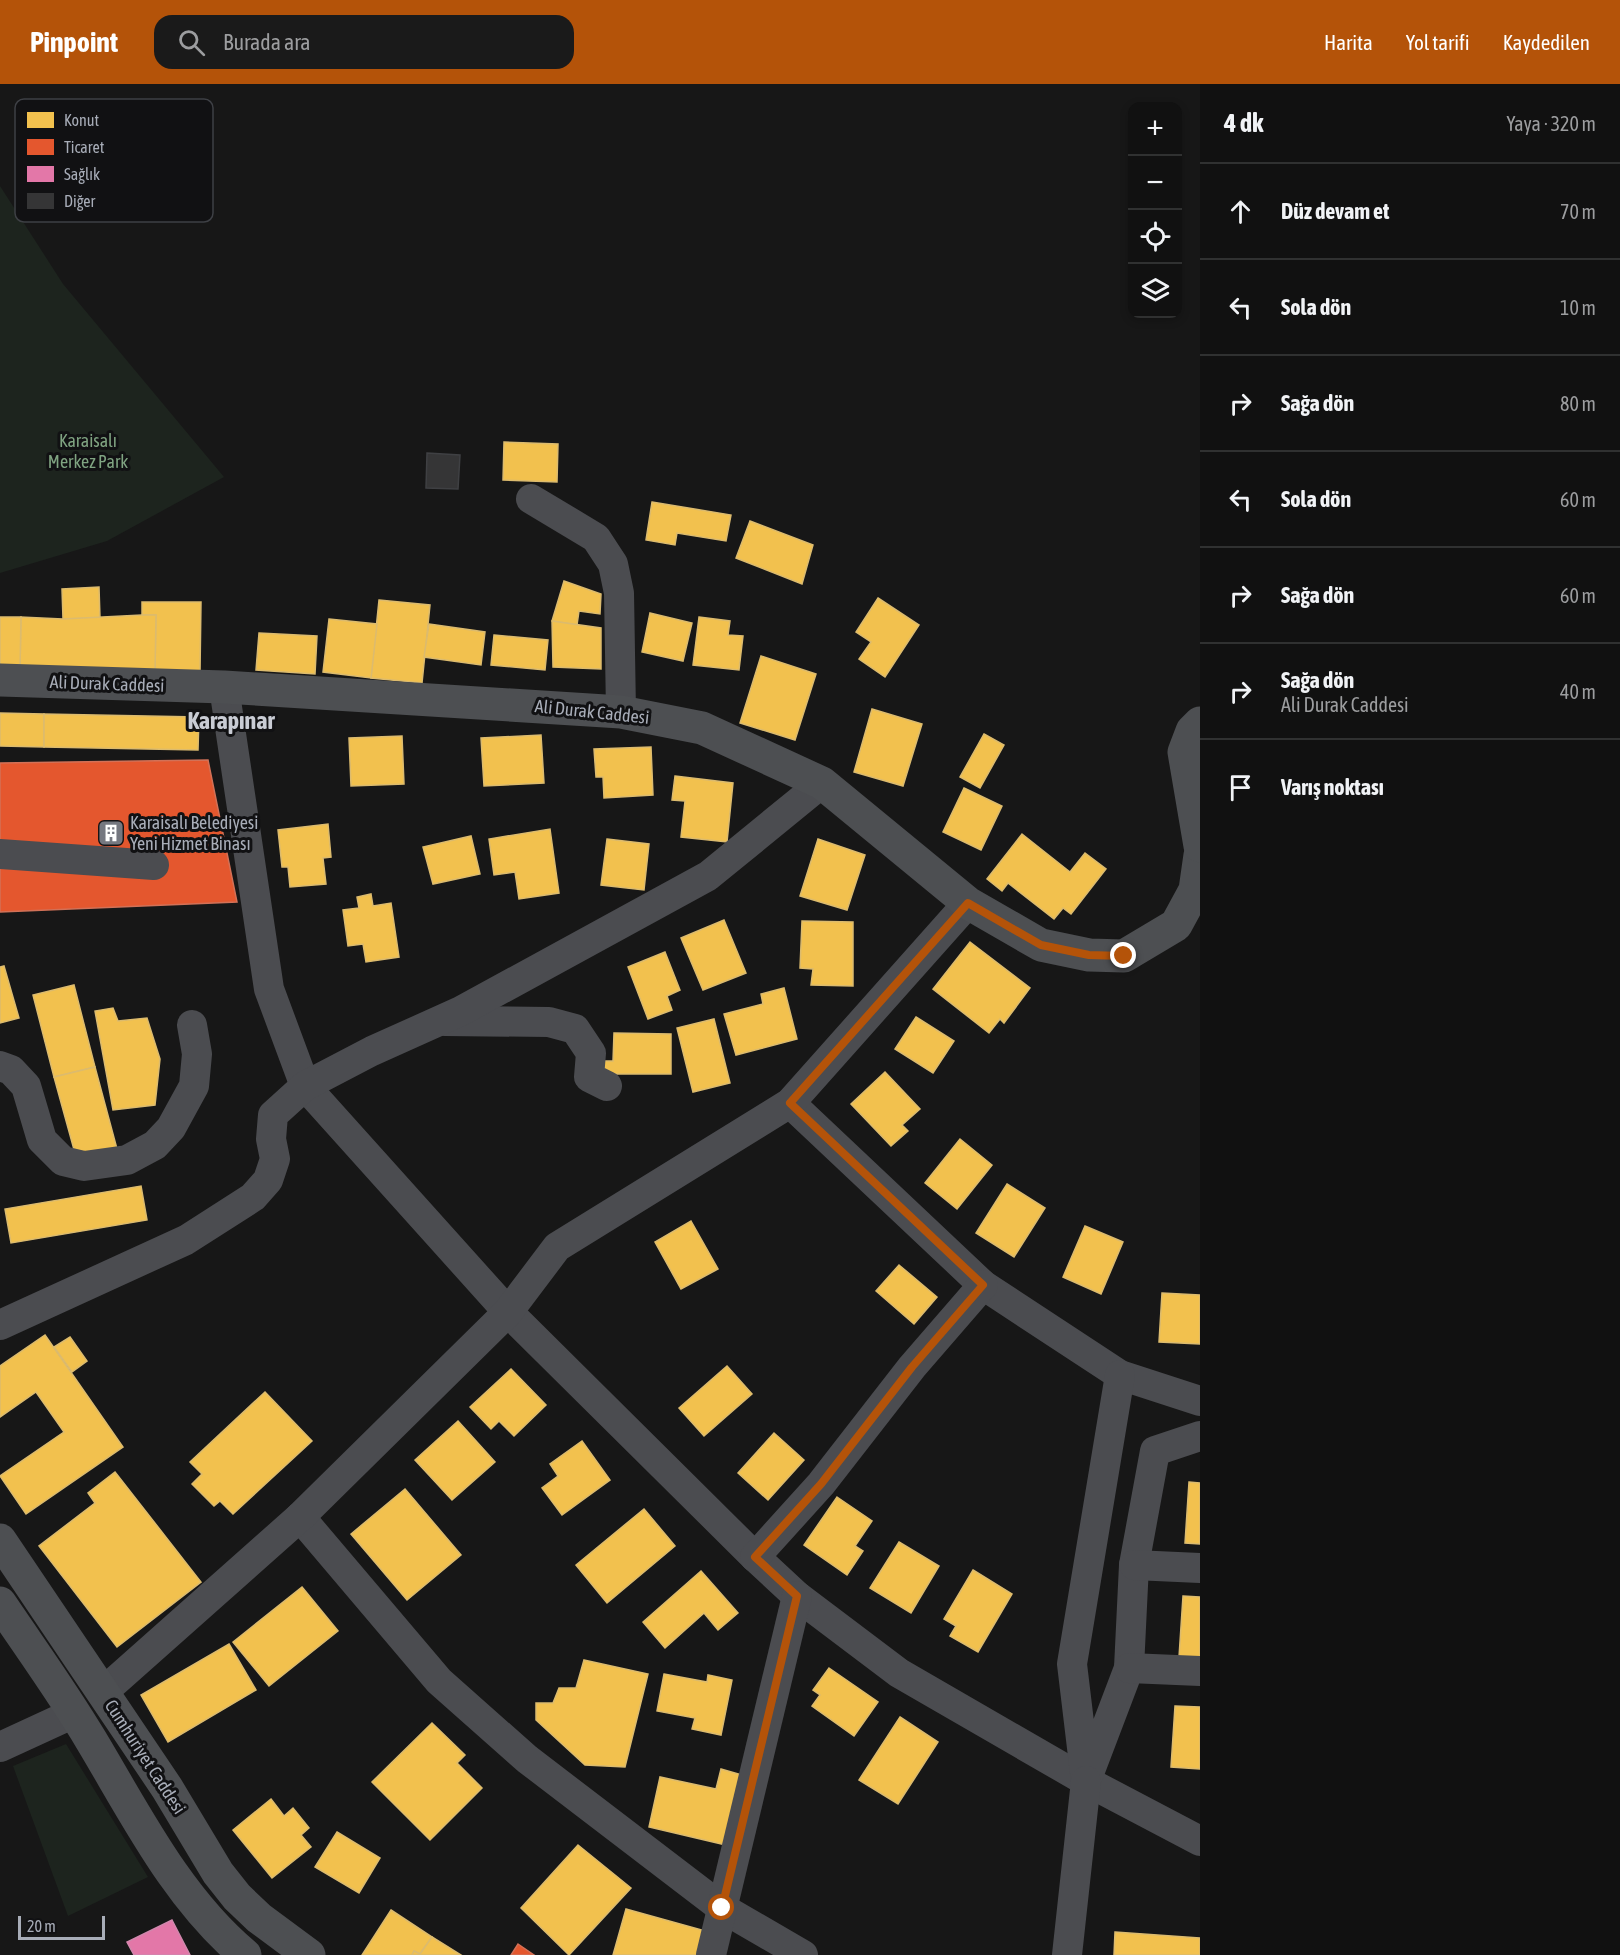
<!DOCTYPE html>
<html lang="tr">
<meta charset="utf-8">
<style>
body{margin:0;font-family:"Asap Condensed",sans-serif;background:#1a1a1a;color:#f1f3f6}
.controls{position:absolute;right:18px;top:18px;display:grid;overflow:hidden;border-radius:12px;box-shadow:0 3px 9px #0003}
.controls button{width:54px;height:54px;display:grid;place-items:center;padding:0;border:0;border-bottom:2px solid #303131;background:#111;color:#f1f3f6;font:30px sans-serif}
.scale{position:absolute;left:18px;bottom:15px;width:87px;box-sizing:border-box;padding-left:6px;border:3px solid #a8adb8;border-top:0;font-size:16px;line-height:21px;white-space:nowrap;color:#a8adb8;-webkit-text-stroke:4px #111113;paint-order:stroke}
.stop{position:absolute;width:18px;height:18px;margin:-14px;border:4px solid #b45309;border-radius:50%;background:#fff}
.stop.end{background:#b45309;border-color:#fff;box-shadow:0 2px 6px #0008}
.list{margin:0;padding:0;list-style:none}
h2{display:flex;justify-content:space-between;align-items:center;height:78px;margin:0;padding:0 24px;font-size:26px}
h2 small{font-size:20px;font-weight:400;color:#9c9d9f}
.list li{display:grid;grid-template-columns:39px 1fr auto;gap:18px;align-items:center;box-sizing:border-box;height:96px;padding:0 24px;border-top:2px solid #303131}
.list b{display:block;font-size:22px;white-space:nowrap}
.list p{margin:0;font-size:20px;white-space:nowrap;color:#9c9d9f}
.list em{font-size:20px;font-style:normal;color:#9c9d9f}
.icon{flex:none;width:33px;height:33px;fill:none;stroke:currentColor;stroke-width:2;stroke-linecap:round;stroke-linejoin:round}
.map{position:relative;flex:none;width:1200px;height:1871px;overflow:hidden}
header{display:flex;align-items:center;gap:36px;box-sizing:border-box;height:84px;padding:0 30px;background:#b45309;color:#fff}
header strong{font-size:28px}
nav{display:flex;gap:33px;margin-inline-start:auto;font-size:21px}
.search{width:420px;height:54px;background:#1a1a1a;display:flex;align-items:center;gap:15px;box-sizing:border-box;padding:0 21px;border-radius:18px;color:#9c9d9f;font-size:22px}
main{display:flex}
aside{flex:1;background:#111}
.map>svg:first-child{display:block}
</style>
<header>
<strong>Pinpoint</strong>
<div class="search"><svg class="icon" aria-label="search" viewBox="0 0 24 24"><circle cx="10" cy="10" r="6"/><path d="M15 15l6 6"/></svg>Burada ara</div>
<nav><a>Harita</a><a>Yol tarifi</a><a>Kaydedilen</a></nav>
</header>
<main>
<div class="map">
<svg width="1200" height="1871" viewBox="0 0 1200 1871">
<rect width="100%" height="100%" fill="#171717"/>
<g fill="#1d241e">
<path d="M 0,102 L 63,200 L 224,393 L 107,457 L 0,489 Z"/>
<path d="M 66,1660 L 148,1793 L 68,1832 L 13,1682 Z"/>
</g>
<g fill="#f2c14e" stroke="#dcbb6e" stroke-width="1.5">
<path d="M 504,358 L 558,360 L 557,398 L 503,396 Z"/>
<path d="M 652,418 L 731,431 L 726,457 L 677,449 L 675,461 L 646,456 Z"/>
<path d="M 750,437 L 813,461 L 802,500 L 736,474 Z"/>
<path d="M 564,497 L 601,510 L 600,530 L 579,527 L 577,541 L 552,537 Z"/>
<path d="M 99,503 L 100,534 L 63,535 L 62,505 Z"/>
<path d="M 878,514 L 919,541 L 885,593 L 859,575 L 871,558 L 856,548 Z"/>
<path d="M 379,516 L 430,521 L 422,599 L 371,594 Z"/>
<path d="M 142,518 L 201,518 L 200,589 L 155,588 L 156,531 L 142,531 Z"/>
<path d="M 650,529 L 692,539 L 683,577 L 642,568 Z"/>
<path d="M 142,531 L 156,531 L 155,588 L 20,585 L 21,533 L 63,535 Z"/>
<path d="M 0,533 L 21,533 L 20,585 L 0,585 Z"/>
<path d="M 699,533 L 730,537 L 728,551 L 743,552 L 739,586 L 693,581 Z"/>
<path d="M 329,535 L 377,540 L 371,594 L 323,588 Z"/>
<path d="M 552,537 L 601,544 L 601,585 L 553,583 Z"/>
<path d="M 429,540 L 485,548 L 481,581 L 424,573 Z"/>
<path d="M 259,549 L 317,552 L 315,590 L 256,586 Z"/>
<path d="M 494,551 L 548,556 L 545,586 L 491,581 Z"/>
<path d="M 761,572 L 816,590 L 795,656 L 740,639 Z"/>
<path d="M 872,625 L 922,640 L 903,702 L 854,688 Z"/>
<path d="M 0,629 L 44,630 L 44,663 L 0,662 Z"/>
<path d="M 44,630 L 199,633 L 198,666 L 44,663 Z"/>
<path d="M 984,650 L 1004,661 L 980,704 L 960,693 Z"/>
<path d="M 541,651 L 544,699 L 484,702 L 481,654 Z"/>
<path d="M 402,652 L 404,700 L 351,702 L 349,654 Z"/>
<path d="M 651,663 L 653,711 L 604,714 L 603,693 L 596,693 L 594,665 Z"/>
<path d="M 675,692 L 733,699 L 727,758 L 681,753 L 685,717 L 672,716 Z"/>
<path d="M 964,704 L 1002,722 L 981,766 L 943,748 Z"/>
<path d="M 328,740 L 331,773 L 323,774 L 326,800 L 290,803 L 288,783 L 282,783 L 278,746 Z"/>
<path d="M 550,745 L 559,809 L 519,815 L 515,788 L 494,791 L 489,755 Z"/>
<path d="M 1022,750 L 1070,788 L 1085,769 L 1106,785 L 1071,830 L 1063,824 L 1054,835 L 1008,799 L 1002,807 L 987,795 Z"/>
<path d="M 471,752 L 480,790 L 433,800 L 423,763 Z"/>
<path d="M 607,755 L 649,760 L 644,806 L 601,801 Z"/>
<path d="M 818,755 L 865,771 L 847,826 L 800,812 Z"/>
<path d="M 371,810 L 373,822 L 391,819 L 399,873 L 366,878 L 363,860 L 348,862 L 343,826 L 359,824 L 357,813 Z"/>
<path d="M 724,836 L 746,889 L 703,906 L 681,854 Z"/>
<path d="M 802,837 L 853,838 L 853,902 L 811,901 L 813,885 L 800,884 Z"/>
<path d="M 970,858 L 1030,904 L 1004,939 L 1000,935 L 989,949 L 933,905 Z"/>
<path d="M 665,868 L 680,906 L 667,912 L 672,926 L 648,935 L 628,883 Z"/>
<path d="M 4,882 L 19,934 L 0,939 L 0,883 Z"/>
<path d="M 74,901 L 95,983 L 54,993 L 33,911 Z"/>
<path d="M 784,904 L 797,955 L 736,971 L 724,930 L 763,920 L 761,910 Z"/>
<path d="M 113,924 L 118,937 L 147,934 L 160,975 L 155,1021 L 113,1026 L 95,927 Z"/>
<path d="M 916,933 L 954,957 L 933,989 L 895,965 Z"/>
<path d="M 714,935 L 730,999 L 693,1008 L 677,944 Z"/>
<path d="M 614,949 L 671,950 L 671,990 L 604,990 L 604,977 L 613,977 Z"/>
<path d="M 95,983 L 117,1065 L 76,1073 L 54,993 Z"/>
<path d="M 885,988 L 920,1025 L 902,1041 L 908,1047 L 891,1062 L 851,1020 Z"/>
<path d="M 960,1055 L 992,1081 L 957,1125 L 925,1099 Z"/>
<path d="M 1007,1100 L 1045,1124 L 1014,1173 L 976,1149 Z"/>
<path d="M 141,1102 L 147,1136 L 11,1159 L 5,1125 Z"/>
<path d="M 691,1137 L 718,1185 L 681,1205 L 655,1158 Z"/>
<path d="M 1085,1142 L 1123,1158 L 1101,1210 L 1063,1193 Z"/>
<path d="M 899,1181 L 937,1213 L 914,1240 L 876,1207 Z"/>
<path d="M 1162,1209 L 1200,1211 L 1200,1260 L 1159,1258 Z"/>
<path d="M 45,1251 L 123,1363 L 26,1430 L 0,1392 L 64,1348 L 36,1308 L 0,1333 L 0,1282 Z"/>
<path d="M 70,1253 L 87,1277 L 72,1288 L 54,1263 Z"/>
<path d="M 727,1282 L 752,1310 L 704,1352 L 679,1324 Z"/>
<path d="M 511,1285 L 546,1321 L 514,1352 L 499,1337 L 491,1345 L 470,1323 Z"/>
<path d="M 265,1308 L 312,1357 L 233,1430 L 220,1417 L 214,1422 L 192,1400 L 202,1390 L 190,1378 Z"/>
<path d="M 458,1337 L 495,1378 L 452,1416 L 415,1376 Z"/>
<path d="M 774,1349 L 804,1376 L 768,1416 L 738,1389 Z"/>
<path d="M 582,1357 L 610,1396 L 562,1431 L 542,1404 L 558,1392 L 550,1380 Z"/>
<path d="M 115,1388 L 201,1498 L 117,1563 L 39,1462 L 95,1419 L 88,1409 Z"/>
<path d="M 1189,1398 L 1200,1399 L 1200,1460 L 1185,1459 Z"/>
<path d="M 405,1405 L 461,1471 L 407,1516 L 351,1450 Z"/>
<path d="M 837,1413 L 872,1437 L 855,1462 L 863,1467 L 847,1491 L 804,1461 Z"/>
<path d="M 644,1425 L 675,1462 L 607,1519 L 576,1481 Z"/>
<path d="M 899,1458 L 939,1482 L 911,1529 L 870,1504 Z"/>
<path d="M 973,1486 L 1012,1510 L 978,1568 L 950,1552 L 956,1542 L 944,1535 Z"/>
<path d="M 701,1487 L 738,1529 L 718,1546 L 704,1529 L 665,1564 L 643,1538 Z"/>
<path d="M 302,1503 L 338,1547 L 269,1602 L 233,1558 Z"/>
<path d="M 1183,1512 L 1200,1513 L 1200,1575 L 1179,1573 Z"/>
<path d="M 229,1560 L 256,1606 L 168,1658 L 141,1611 Z"/>
<path d="M 584,1576 L 648,1590 L 625,1683 L 585,1681 L 536,1636 L 536,1619 L 553,1619 L 559,1604 L 576,1604 Z"/>
<path d="M 829,1584 L 878,1618 L 854,1652 L 812,1622 L 820,1611 L 813,1606 Z"/>
<path d="M 664,1590 L 707,1598 L 708,1591 L 732,1596 L 721,1651 L 692,1645 L 695,1634 L 657,1627 Z"/>
<path d="M 1175,1622 L 1200,1623 L 1200,1685 L 1171,1683 Z"/>
<path d="M 900,1633 L 938,1658 L 898,1720 L 859,1696 Z"/>
<path d="M 432,1639 L 465,1671 L 457,1679 L 482,1704 L 430,1756 L 372,1698 Z"/>
<path d="M 721,1685 L 742,1691 L 726,1761 L 649,1743 L 660,1693 L 716,1705 Z"/>
<path d="M 271,1715 L 284,1732 L 293,1724 L 309,1744 L 301,1751 L 311,1763 L 272,1794 L 233,1746 Z"/>
<path d="M 337,1748 L 380,1774 L 359,1809 L 315,1783 Z"/>
<path d="M 578,1761 L 631,1804 L 569,1871 L 521,1824 Z"/>
<path d="M 626,1825 L 709,1848 L 703,1871 L 613,1871 Z"/>
<path d="M 391,1826 L 432,1853 L 420,1870 L 414,1867 L 412,1871 L 362,1871 Z"/>
<path d="M 1115,1848 L 1200,1854 L 1200,1871 L 1114,1871 Z"/>
<path d="M 432,1853 L 461,1871 L 412,1871 L 414,1867 L 420,1870 Z"/>
</g>
<g fill="#e4572e" stroke="#d27157" stroke-width="1.5">
<path d="M 208,676 L 237,818 L 0,828 L 0,679 Z"/>
<path d="M 518,1860 L 534,1871 L 511,1871 Z"/>
</g>
<path fill="#e377a8" stroke="#d187ad" stroke-width="1.5" d="M 172,1836 L 190,1871 L 134,1871 L 127,1858 Z"/>
<path fill="#353536" stroke="#3f4043" stroke-width="1.5" d="M 427,369 L 460,371 L 458,405 L 426,404 Z"/>
<g fill="none" stroke-linecap="round" stroke-linejoin="round">
<g stroke="#4b4c50" stroke-width="30">
<path d="M 531,415 L 596,454 L 613,480 L 619,509 L 621,628"/>
<path d="M 224,603 L 269,905 L 305,1002 L 508,1228 L 755,1473 L 797,1512 L 899,1589 L 1086,1697 L 1200,1757"/>
<path d="M 0,770 L 154,781"/>
<path d="M 445,937 L 549,938 L 575,945 L 591,969 L 589,993 L 607,1002"/>
<path d="M 0,982 L 11,986 L 26,1002 L 42,1056 L 63,1077 L 84,1082 L 127,1076 L 155,1061 L 171,1044 L 194,1002 L 197,970 L 192,941"/>
<path d="M 790,1019 L 983,1201 L 1120,1291 L 1200,1317"/>
<path d="M 0,1241 L 186,1156 L 253,1113 L 268,1096 L 275,1075 L 271,1055 L 273,1031 L 305,1002 L 372,967 L 461,927 L 708,792 L 822,699"/>
<path d="M 1120,1291 L 1072,1580 L 1086,1697 L 1129,1584 L 1134,1481 L 1155,1367 L 1200,1352"/>
<path d="M 300,1433 L 439,1597 L 527,1675 L 722,1824 L 803,1871"/>
<path d="M 755,1473 L 821,1400 L 912,1283 L 983,1201"/>
<path d="M 1134,1481 L 1200,1484"/>
<path d="M 1129,1584 L 1200,1587"/>
<path d="M 103,1608 L 300,1433 L 508,1228 L 557,1163 L 790,1019 L 968,819"/>
<path d="M 0,1663 L 74,1629"/>
<path d="M 711,1871 L 797,1512"/>
<path d="M 1067,1871 L 1086,1697"/>
</g>
<g stroke="#4d4f52" stroke-width="33">
<path d="M 0,596 L 224,603 L 621,628 L 702,644 L 822,699 L 968,819 L 1041,861 L 1089,871 L 1124,872 L 1176,841 L 1195,806 L 1200,771"/>
<path d="M 1200,639 L 1192,647 L 1184,668 L 1200,762"/>
<path d="M 0,1456 L 167,1704 L 218,1789 L 237,1813 L 259,1834 L 309,1871"/>
<path d="M 0,1519 C 31,1565 63,1609 91,1656 C 136,1731 177,1814 245,1871"/>
</g>
</g>
<g fill="none" stroke-linecap="round" stroke-linejoin="round">
<path stroke="#b45309" stroke-width="8" d="M 722,1824 L 797,1512 L 755,1473 L 821,1400 L 912,1283 L 983,1201 L 790,1019 L 968,819 L 1041,861 L 1089,871 L 1124,872"/>
</g>
<defs>
<symbol id="building-square" viewBox="-11 -11 22 22"><rect x="-9" y="-9" width="18" height="18" rx="4" fill="#757880" stroke="#111113"/><path d="M-4-6H4V6H1V3H-1V6H-4ZM-2.5-4.3h1.7v1.8h-1.7ZM.8-4.3h1.7v1.8H.8ZM-2.5-1h1.7V.8h-1.7ZM.8-1h1.7V.8H.8Z" fill="#fff"/></symbol>
</defs>
<g fill-rule="evenodd">
<use href="#building-square" x="96" y="734" width="30" height="30"/>
</g>
<g text-anchor="middle" stroke-width="6" stroke-linejoin="round" paint-order="stroke">
<g font-size="18" fill="#7fa381" stroke="#111113">
<text x="88" y="363">Karaisalı<tspan x="88" dy="21">Merkez Park</tspan></text>
</g>
<g font-size="18" fill="#a8adb8" stroke="#111113">
<text transform="translate(107 600) rotate(2)" y="6">Ali Durak Caddesi</text>
<text transform="translate(592 628) rotate(6)" y="6">Ali Durak Caddesi</text>
<text transform="translate(145 1673) rotate(57)" y="6">Cumhuriyet Caddesi</text>
</g>
<g font-size="18" fill="#a8adb8" stroke="#111113" text-anchor="start">
<text x="130" y="745">Karaisalı Belediyesi<tspan x="130" dy="21">Yeni Hizmet Binası</tspan></text>
</g>
<g font-size="24" font-weight="bold" fill="#c9ccd4" stroke="#111113">
<text x="231" y="645">Karapınar</text>
</g>
</g>
<rect x="15" y="15" width="198" height="123" rx="9" fill="#111113" stroke="#3e4045" stroke-width="1.5"/>
<rect x="27" y="28" width="27" height="16" fill="#f2c14e"/>
<rect x="27" y="55" width="27" height="16" fill="#e4572e"/>
<rect x="27" y="82" width="27" height="16" fill="#e377a8"/>
<rect x="27" y="109" width="27" height="16" fill="#353536"/>
<g font-size="16" fill="#a8adb8">
<text x="64" y="42">Konut</text>
<text x="64" y="69">Ticaret</text>
<text x="64" y="96">Sağlık</text>
<text x="64" y="123">Diğer</text>
</g>
</svg>
<div class="controls">
<button>+</button>
<button>−</button>
<button><svg class="icon" aria-label="locate" viewBox="0 0 24 24"><circle cx="12" cy="12" r="6"/><path d="M12 2v4M12 18v4M2 12h4M18 12h4"/></svg></button>
<button><svg class="icon" aria-label="layers" viewBox="0 0 24 24"><path d="M12 4l9 5-9 5-9-5zM3 14l9 5 9-5"/></svg></button>
</div>
<div class="scale">20 m</div>
<div class="stop" style="left:722px;top:1824px"></div>
<div class="stop end" style="left:1124px;top:872px"></div>
</div>
<aside>
<h2>4 dk<small>Yaya · 320 m</small></h2>
<ul class="list">
<li><svg class="icon" aria-label="ahead" viewBox="0 0 24 24"><path d="M12 20V5M6 11l6-6 6 6"/></svg><div><b>Düz devam et</b></div><em>70 m</em></li>
<li><svg class="icon" aria-label="left" viewBox="0 0 24 24"><path d="M17 20v-9H6M10 6l-5 5 5 5"/></svg><div><b>Sola dön</b></div><em>10 m</em></li>
<li><svg class="icon" aria-label="right" viewBox="0 0 24 24"><path d="M7 20v-9h11M14 6l5 5-5 5"/></svg><div><b>Sağa dön</b></div><em>80 m</em></li>
<li><svg class="icon" aria-label="left" viewBox="0 0 24 24"><path d="M17 20v-9H6M10 6l-5 5 5 5"/></svg><div><b>Sola dön</b></div><em>60 m</em></li>
<li><svg class="icon" aria-label="right" viewBox="0 0 24 24"><path d="M7 20v-9h11M14 6l5 5-5 5"/></svg><div><b>Sağa dön</b></div><em>60 m</em></li>
<li><svg class="icon" aria-label="right" viewBox="0 0 24 24"><path d="M7 20v-9h11M14 6l5 5-5 5"/></svg><div><b>Sağa dön</b><p>Ali Durak Caddesi</p></div><em>40 m</em></li>
<li><svg class="icon" aria-label="arrive" viewBox="0 0 24 24"><path d="M6 21V4h12l-3 4 3 4H6"/></svg><div><b>Varış noktası</b></div></li>
</ul>
</aside>
</main>
